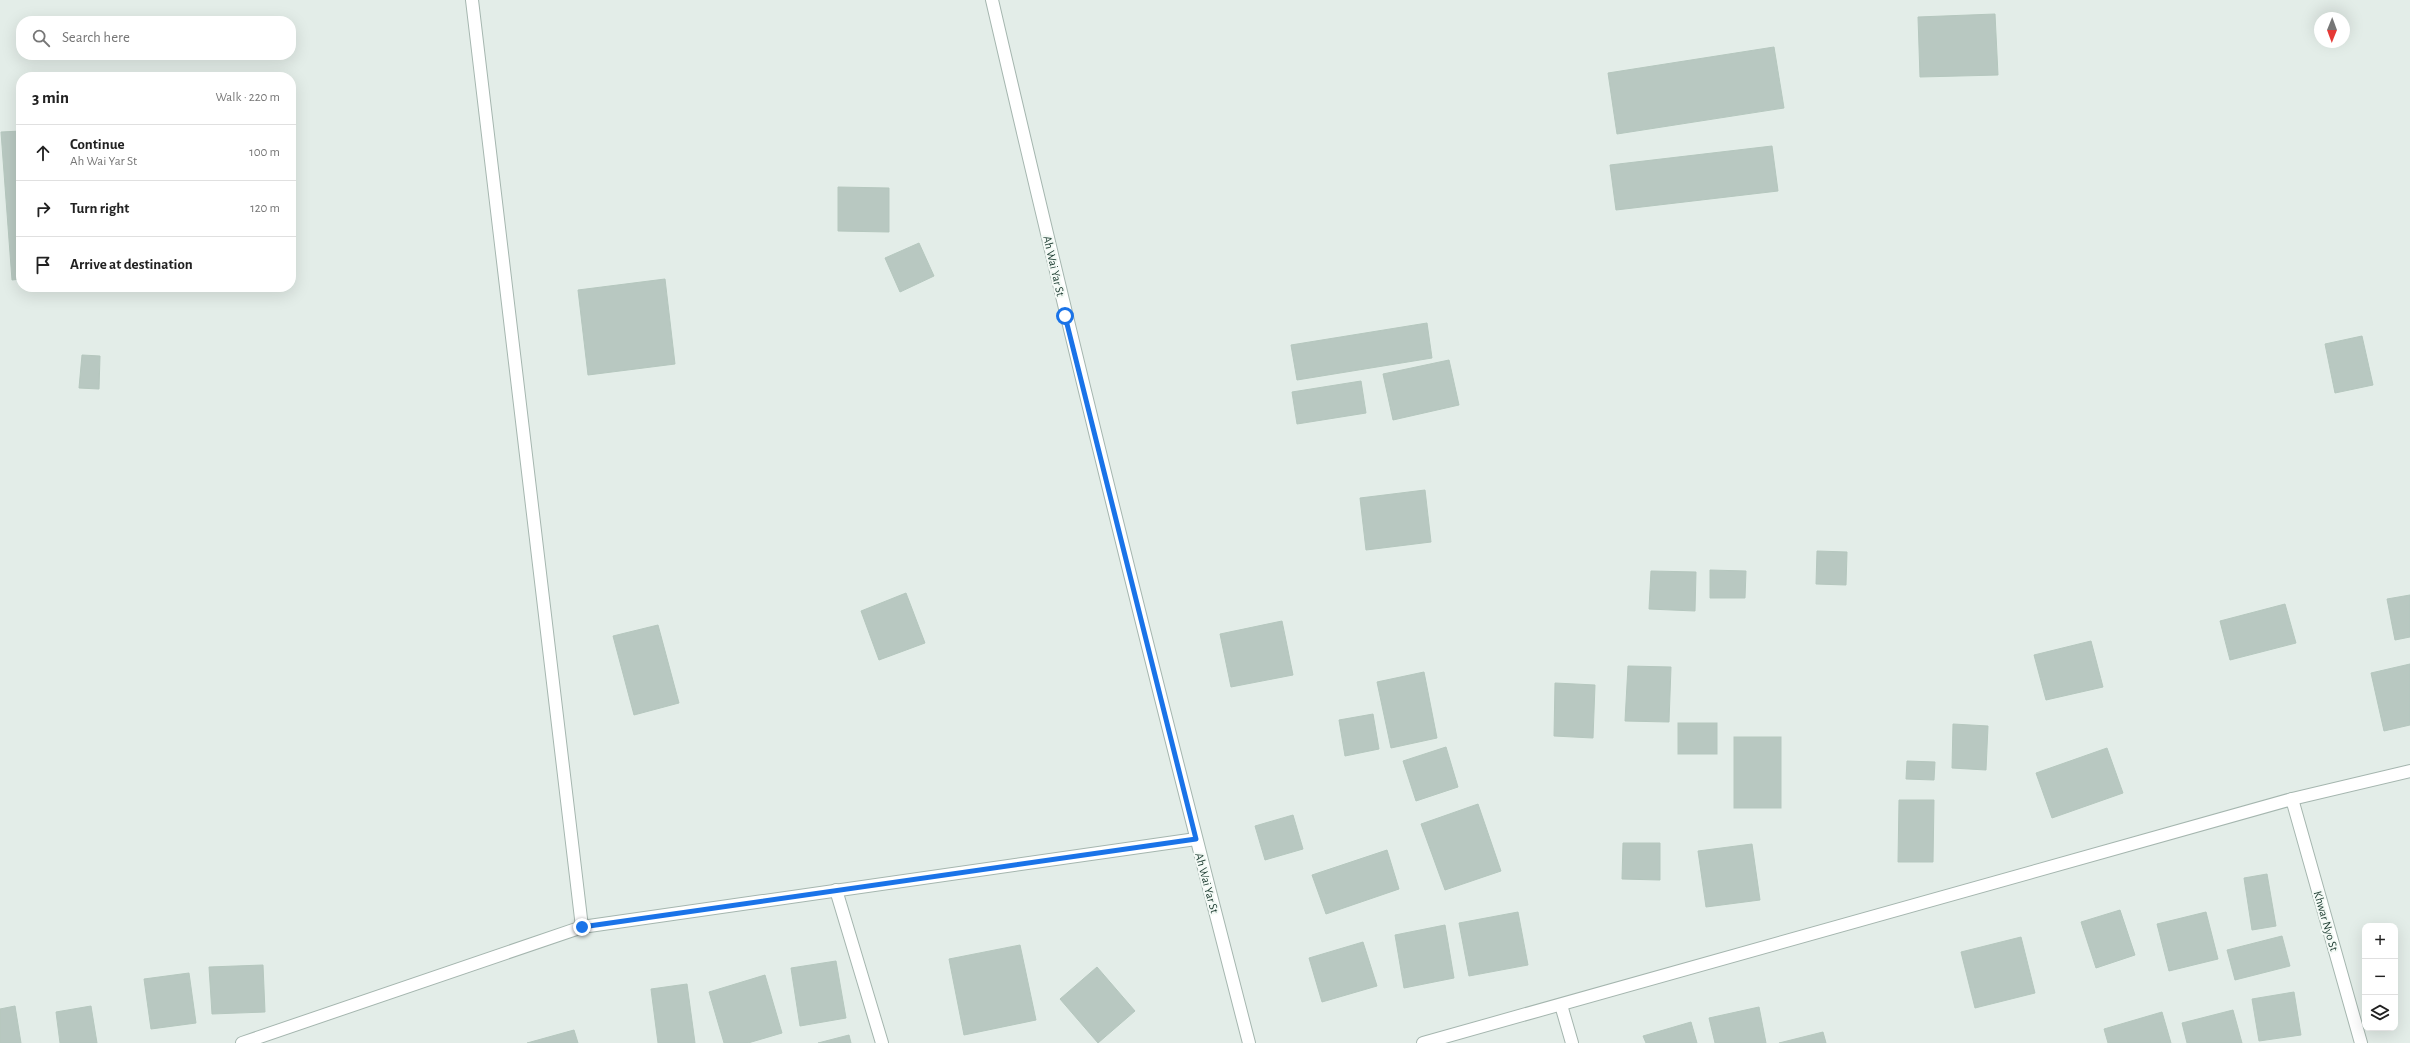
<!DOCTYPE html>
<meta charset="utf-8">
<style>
body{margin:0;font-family:"Alegreya Sans",sans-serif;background:#f6f6f6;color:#222}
.controls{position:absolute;right:12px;bottom:12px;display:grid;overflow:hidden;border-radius:8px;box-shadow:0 4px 16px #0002}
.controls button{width:36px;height:36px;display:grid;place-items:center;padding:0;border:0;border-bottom:1px solid #e0e0e0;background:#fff;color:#222;font:20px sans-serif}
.compass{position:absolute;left:2314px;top:12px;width:36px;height:36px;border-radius:50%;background:#fff;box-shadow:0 4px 16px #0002;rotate:181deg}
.stop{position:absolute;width:12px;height:12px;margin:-9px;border:3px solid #1a73e8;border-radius:50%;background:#fff}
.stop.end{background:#1a73e8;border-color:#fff;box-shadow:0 1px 4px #0008}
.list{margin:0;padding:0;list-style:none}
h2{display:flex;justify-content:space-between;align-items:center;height:52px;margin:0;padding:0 16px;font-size:17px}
h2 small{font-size:13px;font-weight:400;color:#767676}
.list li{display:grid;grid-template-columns:26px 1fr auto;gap:12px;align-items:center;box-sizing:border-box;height:56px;padding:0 16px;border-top:1px solid #e0e0e0}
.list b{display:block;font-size:15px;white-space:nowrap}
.list p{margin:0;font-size:13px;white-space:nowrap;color:#767676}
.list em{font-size:13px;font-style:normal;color:#767676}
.icon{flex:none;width:22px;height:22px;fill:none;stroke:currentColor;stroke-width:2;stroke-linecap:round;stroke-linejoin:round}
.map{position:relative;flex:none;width:2410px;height:1043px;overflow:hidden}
.search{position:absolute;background:#fff;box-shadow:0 4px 16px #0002;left:16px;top:16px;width:280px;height:44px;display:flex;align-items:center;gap:10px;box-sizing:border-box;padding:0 14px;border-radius:16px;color:#767676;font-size:15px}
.panel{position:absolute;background:#fff;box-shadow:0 4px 16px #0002;left:16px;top:72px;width:280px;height:220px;border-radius:16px}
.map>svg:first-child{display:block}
</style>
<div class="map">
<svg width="2410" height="1043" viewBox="0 0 2410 1043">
<rect width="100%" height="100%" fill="#e3ede8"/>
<g fill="#b8c8c1" stroke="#b5c7be">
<path d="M 1995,14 L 1998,75 L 1920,77 L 1918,17 Z"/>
<path d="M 1774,47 L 1784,108 L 1617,134 L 1608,73 Z"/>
<path d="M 21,131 L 21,279 L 12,280 L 1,132 Z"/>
<path d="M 1772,146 L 1778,191 L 1616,210 L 1610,165 Z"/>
<path d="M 838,187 L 889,188 L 889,232 L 838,231 Z"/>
<path d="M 919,243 L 934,276 L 900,292 L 885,258 Z"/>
<path d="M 665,279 L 675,364 L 588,375 L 578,290 Z"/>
<path d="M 1427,323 L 1432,358 L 1297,380 L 1291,345 Z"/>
<path d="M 2362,336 L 2373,385 L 2335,393 L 2325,344 Z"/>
<path d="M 82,355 L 100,356 L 99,389 L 79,388 Z"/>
<path d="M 1449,360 L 1459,405 L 1393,420 L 1383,374 Z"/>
<path d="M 1361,381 L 1366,413 L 1297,424 L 1292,392 Z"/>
<path d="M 1425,490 L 1431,542 L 1366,550 L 1360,498 Z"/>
<path d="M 1817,551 L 1847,552 L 1846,585 L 1816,584 Z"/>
<path d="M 1710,570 L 1746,571 L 1745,598 L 1710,598 Z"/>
<path d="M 1651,571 L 1696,572 L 1695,611 L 1649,609 Z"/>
<path d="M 906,593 L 925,643 L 879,660 L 861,611 Z"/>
<path d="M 2410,595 L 2410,637 L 2395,640 L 2387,599 Z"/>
<path d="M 2285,604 L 2296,643 L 2230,660 L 2220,621 Z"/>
<path d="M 1282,621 L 1293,675 L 1231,687 L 1220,634 Z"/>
<path d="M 658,625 L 679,703 L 634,715 L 613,636 Z"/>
<path d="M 2091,641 L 2103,687 L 2046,700 L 2034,655 Z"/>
<path d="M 2410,664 L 2410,725 L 2384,731 L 2371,673 Z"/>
<path d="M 1628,666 L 1671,667 L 1669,722 L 1625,721 Z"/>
<path d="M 1424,672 L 1437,738 L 1391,748 L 1377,682 Z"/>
<path d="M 1555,683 L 1595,685 L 1593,738 L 1554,736 Z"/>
<path d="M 1373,714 L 1379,749 L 1345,756 L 1339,720 Z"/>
<rect x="1678" y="723" width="39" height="31"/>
<path d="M 1953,724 L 1988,726 L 1986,770 L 1952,768 Z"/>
<rect x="1734" y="737" width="47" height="71"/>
<path d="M 1446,747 L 1458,787 L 1416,801 L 1403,761 Z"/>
<path d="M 2107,748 L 2123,793 L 2052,818 L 2036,773 Z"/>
<path d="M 1907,761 L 1935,762 L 1934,780 L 1906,779 Z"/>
<path d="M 1899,800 L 1934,800 L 1933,862 L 1898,862 Z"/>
<path d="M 1478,804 L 1501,871 L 1445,890 L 1421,824 Z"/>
<path d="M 1293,815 L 1303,849 L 1265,860 L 1255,826 Z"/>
<path d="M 1623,843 L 1660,843 L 1660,880 L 1622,879 Z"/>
<path d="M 1752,844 L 1760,900 L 1706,907 L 1698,851 Z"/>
<path d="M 1387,850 L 1399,889 L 1326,914 L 1312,875 Z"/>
<path d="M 2267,874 L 2276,926 L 2252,930 L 2244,878 Z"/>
<path d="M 2120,910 L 2135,955 L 2096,968 L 2081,922 Z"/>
<path d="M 1518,912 L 1528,965 L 1469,976 L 1459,923 Z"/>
<path d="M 2206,912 L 2218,959 L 2169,971 L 2157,924 Z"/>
<path d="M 1445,925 L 1454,978 L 1404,988 L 1395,935 Z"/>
<path d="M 2282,936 L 2290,966 L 2235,980 L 2227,950 Z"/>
<path d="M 2021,937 L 2035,993 L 1975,1008 L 1961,952 Z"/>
<path d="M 1363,942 L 1377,986 L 1322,1002 L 1309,958 Z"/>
<path d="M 1020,945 L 1036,1020 L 964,1035 L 949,959 Z"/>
<path d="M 836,961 L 846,1018 L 800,1026 L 791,968 Z"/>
<path d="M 263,965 L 265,1012 L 212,1014 L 209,967 Z"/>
<path d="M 1097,967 L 1135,1011 L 1098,1043 L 1060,999 Z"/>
<path d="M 189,973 L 196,1023 L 151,1029 L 144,979 Z"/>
<path d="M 765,975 L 782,1033 L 748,1043 L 724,1043 L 709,992 Z"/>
<path d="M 687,984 L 695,1043 L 658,1043 L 651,989 Z"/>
<path d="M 2294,992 L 2301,1035 L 2259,1041 L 2252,999 Z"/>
<path d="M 15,1006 L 21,1043 L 0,1043 L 0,1009 Z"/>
<path d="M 91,1006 L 97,1043 L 60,1043 L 56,1012 Z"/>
<path d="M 1759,1007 L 1766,1043 L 1715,1043 L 1709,1018 Z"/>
<path d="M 2233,1010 L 2242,1043 L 2187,1043 L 2182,1023 Z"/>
<path d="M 2162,1012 L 2171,1043 L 2108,1043 L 2104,1029 Z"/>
<path d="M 1691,1022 L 1697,1043 L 1646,1043 L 1643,1036 Z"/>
<path d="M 574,1030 L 578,1043 L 527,1043 Z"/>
<path d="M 1823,1032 L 1826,1043 L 1779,1043 Z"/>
<path d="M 849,1035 L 851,1043 L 818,1043 Z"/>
</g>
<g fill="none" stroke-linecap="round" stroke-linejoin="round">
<defs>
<g id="minor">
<path d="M 472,0 L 582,927"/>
<path d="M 992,0 C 1073,349 1159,696 1249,1043"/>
<path d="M 2292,799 L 2361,1043"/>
<path d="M 836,890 L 882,1043"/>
<path d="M 1561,1005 L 1572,1043"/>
<path d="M 242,1043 L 582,927 L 1196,839"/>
<path d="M 1423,1043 L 2292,799 L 2410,771"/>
</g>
</defs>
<use href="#minor" stroke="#a5b6af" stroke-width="14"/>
<use href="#minor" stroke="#fff" stroke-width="12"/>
</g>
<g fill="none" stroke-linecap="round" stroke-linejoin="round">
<path stroke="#1a73e8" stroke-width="5" d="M 582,927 L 1196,839 L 1065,316"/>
</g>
<g text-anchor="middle" stroke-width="4" stroke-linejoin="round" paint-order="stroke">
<g font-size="12" fill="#214035" stroke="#f4faf6">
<text transform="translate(1054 266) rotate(77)" y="4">Ah Wai Yar St</text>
<text transform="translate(1207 883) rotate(75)" y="4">Ah Wai Yar St</text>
<text transform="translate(2326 921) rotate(74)" y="4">Khwar Nyo St</text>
</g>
</g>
</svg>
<div class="controls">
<button>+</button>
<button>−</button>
<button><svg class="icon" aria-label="layers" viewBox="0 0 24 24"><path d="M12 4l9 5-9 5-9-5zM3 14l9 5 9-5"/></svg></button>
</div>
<svg class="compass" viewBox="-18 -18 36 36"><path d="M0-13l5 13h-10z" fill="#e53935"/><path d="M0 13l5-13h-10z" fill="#767676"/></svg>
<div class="stop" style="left:1065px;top:316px"></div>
<div class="stop end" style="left:582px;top:927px"></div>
<div class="search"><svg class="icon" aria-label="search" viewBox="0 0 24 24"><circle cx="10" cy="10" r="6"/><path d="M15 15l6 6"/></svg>Search here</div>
<section class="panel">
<h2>3 min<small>Walk · 220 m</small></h2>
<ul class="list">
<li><svg class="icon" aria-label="ahead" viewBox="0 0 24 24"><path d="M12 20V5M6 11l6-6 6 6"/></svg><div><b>Continue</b><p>Ah Wai Yar St</p></div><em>100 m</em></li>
<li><svg class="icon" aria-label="right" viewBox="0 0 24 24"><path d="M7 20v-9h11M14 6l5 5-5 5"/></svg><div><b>Turn right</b></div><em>120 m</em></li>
<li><svg class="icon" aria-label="arrive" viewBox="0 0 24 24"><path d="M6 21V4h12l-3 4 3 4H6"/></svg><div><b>Arrive at destination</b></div></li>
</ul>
</section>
</div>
